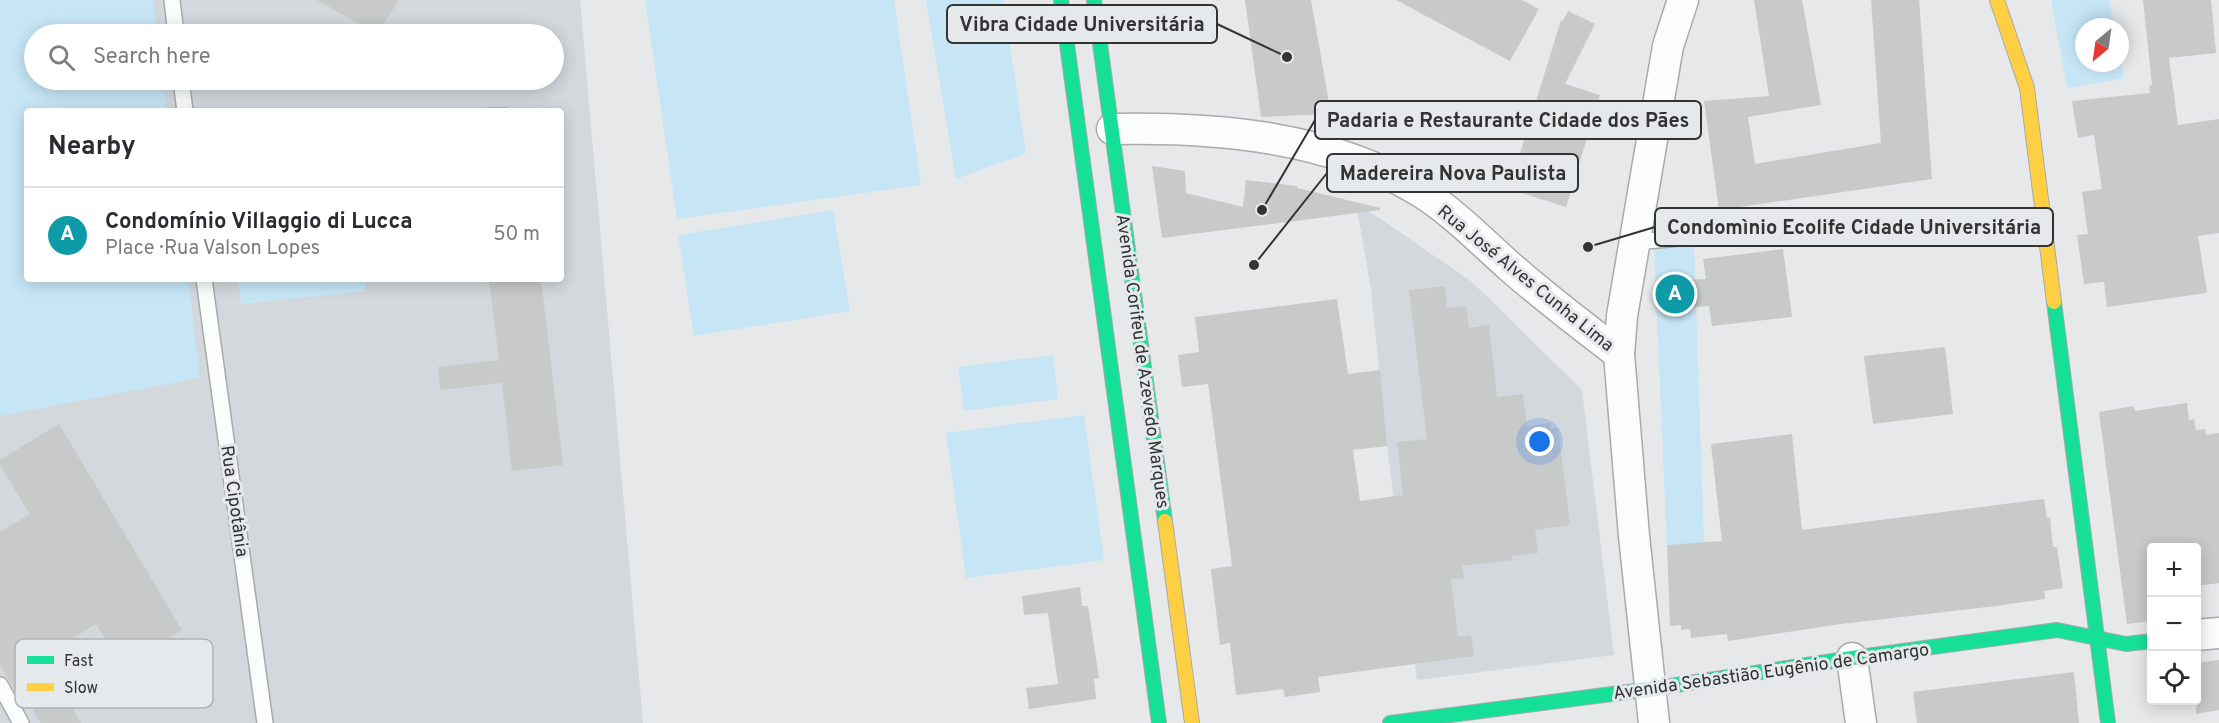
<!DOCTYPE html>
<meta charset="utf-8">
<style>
body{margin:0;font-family:Overpass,sans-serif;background:#f7f7f7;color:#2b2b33}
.controls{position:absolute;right:18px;bottom:18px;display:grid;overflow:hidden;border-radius:6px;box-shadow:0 3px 15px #0003}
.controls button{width:54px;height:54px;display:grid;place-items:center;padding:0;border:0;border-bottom:2px solid #e1e1e2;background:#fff;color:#2b2b33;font:30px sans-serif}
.compass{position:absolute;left:2075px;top:18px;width:54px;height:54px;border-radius:50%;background:#fff;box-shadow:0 3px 15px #0003;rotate:209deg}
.you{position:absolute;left:1540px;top:442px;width:21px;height:21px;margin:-15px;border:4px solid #fff;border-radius:50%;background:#1a73e8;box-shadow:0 0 0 9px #1a73e833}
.badge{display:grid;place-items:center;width:39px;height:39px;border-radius:50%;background:#717374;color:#fff;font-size:20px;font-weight:700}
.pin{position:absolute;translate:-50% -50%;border:3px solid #fff;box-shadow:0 2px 6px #0006}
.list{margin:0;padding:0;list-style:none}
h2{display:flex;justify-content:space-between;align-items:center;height:78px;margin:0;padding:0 24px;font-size:26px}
h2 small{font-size:20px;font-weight:400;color:#7c7c81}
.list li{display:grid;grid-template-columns:39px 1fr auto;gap:18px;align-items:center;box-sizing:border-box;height:96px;padding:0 24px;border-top:2px solid #e1e1e2}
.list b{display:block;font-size:22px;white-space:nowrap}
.list p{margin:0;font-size:20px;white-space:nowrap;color:#7c7c81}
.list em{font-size:20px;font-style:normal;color:#7c7c81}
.icon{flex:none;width:33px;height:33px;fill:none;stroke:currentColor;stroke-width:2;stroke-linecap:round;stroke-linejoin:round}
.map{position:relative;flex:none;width:2219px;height:723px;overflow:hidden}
.search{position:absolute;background:#fff;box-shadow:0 3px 15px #0003;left:24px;top:24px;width:540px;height:66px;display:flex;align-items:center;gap:15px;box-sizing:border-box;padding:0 21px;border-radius:33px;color:#7c7c81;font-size:22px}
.panel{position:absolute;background:#fff;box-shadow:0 3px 15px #0003;left:24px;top:108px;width:540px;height:174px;border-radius:6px}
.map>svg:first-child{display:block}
</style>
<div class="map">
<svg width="2219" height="723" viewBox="0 0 2219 723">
<rect width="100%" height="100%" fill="#e6e8ea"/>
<g fill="#d2d8dc" fill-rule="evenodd">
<path d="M 0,0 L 580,0 L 643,723 L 0,723 ZM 34,34 L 554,34 L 554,80 L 34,80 ZM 27,111 L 561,111 L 561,279 L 27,279 Z"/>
<path d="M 1356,202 L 1472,282 L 1582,390 L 1614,655 L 1417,680 L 1387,446 L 1371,290 Z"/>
</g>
<g fill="#c6e6f6">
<path d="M 0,0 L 153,0 L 158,34 L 34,34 L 34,80 L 163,80 L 167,111 L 27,111 L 27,279 L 188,279 L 200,378 L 0,416 Z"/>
<path d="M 645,0 L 894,0 L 921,185 L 677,219 Z"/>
<path d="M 926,0 L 1003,0 L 1026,153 L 956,179 Z"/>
<path d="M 2051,0 L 2109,0 L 2114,27 L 2084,27 L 2084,63 L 2120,63 L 2120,57 L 2124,78 L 2067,88 Z"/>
<path d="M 833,210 L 850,311 L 694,336 L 678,235 Z"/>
<path d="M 1693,219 L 1704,543 L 1667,547 L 1653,225 Z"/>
<path d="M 238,279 L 364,279 L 366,291 L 241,304 Z"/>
<path d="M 1053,355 L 1058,399 L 964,411 L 958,367 Z"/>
<path d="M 1084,415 L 1104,560 L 966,578 L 946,433 Z"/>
</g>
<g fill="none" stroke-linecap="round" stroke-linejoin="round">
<path stroke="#8ec6df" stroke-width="8" d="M 489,111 L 506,111"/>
</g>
<g fill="#c8c9c9">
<path d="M 317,0 L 399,0 L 377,34 Z"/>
<path d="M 1245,0 L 1311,0 L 1331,114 L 1261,117 Z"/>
<path d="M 1396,0 L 1522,0 L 1539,9 L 1510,61 Z"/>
<path d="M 1754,0 L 1802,0 L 1821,105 L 1748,117 L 1755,164 L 1881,143 L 1871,0 L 1919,0 L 1932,179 L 1719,210 L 1704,101 L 1769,96 Z"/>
<path d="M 2143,0 L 2211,0 L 2216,53 L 2169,58 L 2178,125 L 2219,119 L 2219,233 L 2198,236 L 2207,293 L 2107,307 L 2104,282 L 2084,284 L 2077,235 L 2088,234 L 2082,192 L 2102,189 L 2094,135 L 2078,138 L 2072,101 L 2150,93 L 2149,86 L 2152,85 Z"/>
<path d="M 1568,11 L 1595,24 L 1565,84 L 1600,95 L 1566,207 L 1509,189 L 1561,20 L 1563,21 Z"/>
<path d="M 1152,166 L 1185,171 L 1186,193 L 1243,207 L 1246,180 L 1297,186 L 1297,188 L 1380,208 L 1380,210 L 1162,238 Z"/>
<path d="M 1783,249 L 1792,317 L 1712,326 L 1709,306 L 1667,309 L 1666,281 L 1706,279 L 1703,259 Z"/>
<path d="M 489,279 L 541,279 L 563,465 L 512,471 L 502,383 L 440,390 L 438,367 L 499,360 Z"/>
<path d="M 1445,286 L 1447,308 L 1466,306 L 1469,328 L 1489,325 L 1497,397 L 1523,394 L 1527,426 L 1550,423 L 1551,429 L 1558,428 L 1570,525 L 1535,530 L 1538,553 L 1511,556 L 1512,560 L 1462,566 L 1464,578 L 1451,579 L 1458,637 L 1471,635 L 1474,656 L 1318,677 L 1320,692 L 1285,697 L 1283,689 L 1236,695 L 1230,643 L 1220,645 L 1211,569 L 1232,566 L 1208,384 L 1182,387 L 1178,355 L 1199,352 L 1195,317 L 1337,299 L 1348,374 L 1380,370 L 1387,446 L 1353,450 L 1360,501 L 1403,495 L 1397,442 L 1427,439 L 1409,290 Z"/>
<path d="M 1945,347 L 1953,414 L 1873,424 L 1864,356 Z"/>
<path d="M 2187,403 L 2189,420 L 2194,419 L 2196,430 L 2205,429 L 2206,435 L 2219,433 L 2219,583 L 2196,586 L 2196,548 L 2151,548 L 2151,621 L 2127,624 L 2099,412 L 2134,406 L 2135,411 Z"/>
<path d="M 59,424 L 182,630 L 122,667 L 96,624 L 45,655 L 59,679 L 56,681 L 81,723 L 41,723 L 26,699 L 22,702 L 0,665 L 0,532 L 30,514 L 0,465 L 0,460 Z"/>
<path d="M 1792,434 L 1802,530 L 2044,499 L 2047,518 L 2050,517 L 2053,547 L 2057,547 L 2063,588 L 2044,591 L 2045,599 L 1996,606 L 1841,624 L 1728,641 L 1727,634 L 1691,638 L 1690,629 L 1681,630 L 1681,625 L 1670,626 L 1667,545 L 1722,541 L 1711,444 Z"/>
<path d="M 1080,587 L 1082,606 L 1088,606 L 1099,678 L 1094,679 L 1096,699 L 1029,709 L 1026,688 L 1058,684 L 1048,613 L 1024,615 L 1022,596 Z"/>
<path d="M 2219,660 L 2219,710 L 2196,714 L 2196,663 Z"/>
<path d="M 2074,672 L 2079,723 L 1917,723 L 1913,692 Z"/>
</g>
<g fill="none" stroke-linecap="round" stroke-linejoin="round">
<defs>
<g id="lane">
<path d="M 172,0 L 176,34"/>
<path d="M 181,80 L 185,111"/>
<path d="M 1636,242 L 1744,232 L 1881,229"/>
<path d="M 204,279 L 265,723"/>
<path d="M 0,685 L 21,723"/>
</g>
<g id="street">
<path d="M 1112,129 C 1216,127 1331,136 1421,192 C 1453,212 1480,240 1508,265 C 1544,297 1581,325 1619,354"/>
<path d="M 2196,635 L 2219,633"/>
<path d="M 1852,658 L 1861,723"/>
<path d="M 1654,723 L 1634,536 L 1619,354 L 1622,316 L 1668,46 L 1683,0"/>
</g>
<g id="fast">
<path d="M 1061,0 L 1159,723"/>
<path d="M 1094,0 L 1165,521"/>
<path d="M 2054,302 L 2108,723"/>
<path d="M 1390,723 L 1650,689 L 1852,658 L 2057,630 L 2126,644 L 2152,641"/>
</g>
<g id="slow">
<path d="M 1997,0 L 2027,88 L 2054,302"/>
<path d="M 1165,521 L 1192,723"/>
</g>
</defs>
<use href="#lane" stroke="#a8aaab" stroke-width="18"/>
<use href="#street" stroke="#a8aaab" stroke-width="33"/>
<use href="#fast" stroke="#a8aaab" stroke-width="16"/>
<use href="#slow" stroke="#a8aaab" stroke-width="16"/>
<use href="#lane" stroke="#fbfcfc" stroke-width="15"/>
<use href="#street" stroke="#fbfcfc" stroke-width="30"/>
<use href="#fast" stroke="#16e098" stroke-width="14"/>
<use href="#slow" stroke="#ffcf43" stroke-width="14"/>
</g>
<g text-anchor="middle" stroke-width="6" stroke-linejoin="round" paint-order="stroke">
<g font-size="18" fill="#323434" stroke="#e5e9eb">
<text transform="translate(1526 278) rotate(39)" y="6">Rua José Alves Cunha Lima</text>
<text transform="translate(1143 361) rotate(82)" y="6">Avenida Corifeu de Azevedo Marques</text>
<text transform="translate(235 501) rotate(82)" y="6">Rua Cipotânia</text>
<text transform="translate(1771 671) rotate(-8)" y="6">Avenida Sebastião Eugênio de Camargo</text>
</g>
</g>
<rect x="15" y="639" width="198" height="69" rx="9" fill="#e5e9eb" stroke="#afb3b4" stroke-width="1.5"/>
<rect x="27" y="656" width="27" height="8" fill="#16e098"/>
<rect x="27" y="683" width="27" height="8" fill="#ffcf43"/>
<g font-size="16" fill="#323434">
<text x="64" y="666">Fast</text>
<text x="64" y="693">Slow</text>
</g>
<path fill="none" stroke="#323434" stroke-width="2" d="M1287 57L1217 24M1262 210L1315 120M1254 265L1327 173M1588 247L1655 227"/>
<g fill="#323434" stroke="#e5e9eb" stroke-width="2">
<circle cx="1287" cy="57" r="6"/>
<circle cx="1262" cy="210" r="6"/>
<circle cx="1254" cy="265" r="6"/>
<circle cx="1588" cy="247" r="6"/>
</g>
<g fill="#e5e9eb" stroke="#323434" stroke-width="2">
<rect x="947" y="5" width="270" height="38" rx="6"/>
<rect x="1315" y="101" width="386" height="38" rx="6"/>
<rect x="1327" y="154" width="251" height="38" rx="6"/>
<rect x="1655" y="208" width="398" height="38" rx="6"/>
</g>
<g font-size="20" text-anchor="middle" font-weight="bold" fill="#323434">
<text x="1082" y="31">Vibra Cidade Universitária</text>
<text x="1508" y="127">Padaria e Restaurante Cidade dos Pães</text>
<text x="1453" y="180">Madereira Nova Paulista</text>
<text x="1854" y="234">Condomìnio Ecolife Cidade Universitária</text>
</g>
</svg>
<div class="controls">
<button>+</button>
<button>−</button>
<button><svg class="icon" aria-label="locate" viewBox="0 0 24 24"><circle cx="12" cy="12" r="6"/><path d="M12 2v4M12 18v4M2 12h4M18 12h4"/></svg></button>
</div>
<svg class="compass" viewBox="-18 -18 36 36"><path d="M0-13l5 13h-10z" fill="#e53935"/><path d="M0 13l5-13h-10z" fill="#7c7c81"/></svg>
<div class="you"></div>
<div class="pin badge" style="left:1675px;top:294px;background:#0f9aa8">A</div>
<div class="search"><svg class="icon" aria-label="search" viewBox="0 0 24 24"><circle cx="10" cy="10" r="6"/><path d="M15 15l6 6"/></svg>Search here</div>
<section class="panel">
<h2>Nearby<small></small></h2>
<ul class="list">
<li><span class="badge" style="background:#0f9aa8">A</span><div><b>Condomínio Villaggio di Lucca</b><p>Place · Rua Valson Lopes</p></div><em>50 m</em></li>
</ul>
</section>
</div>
